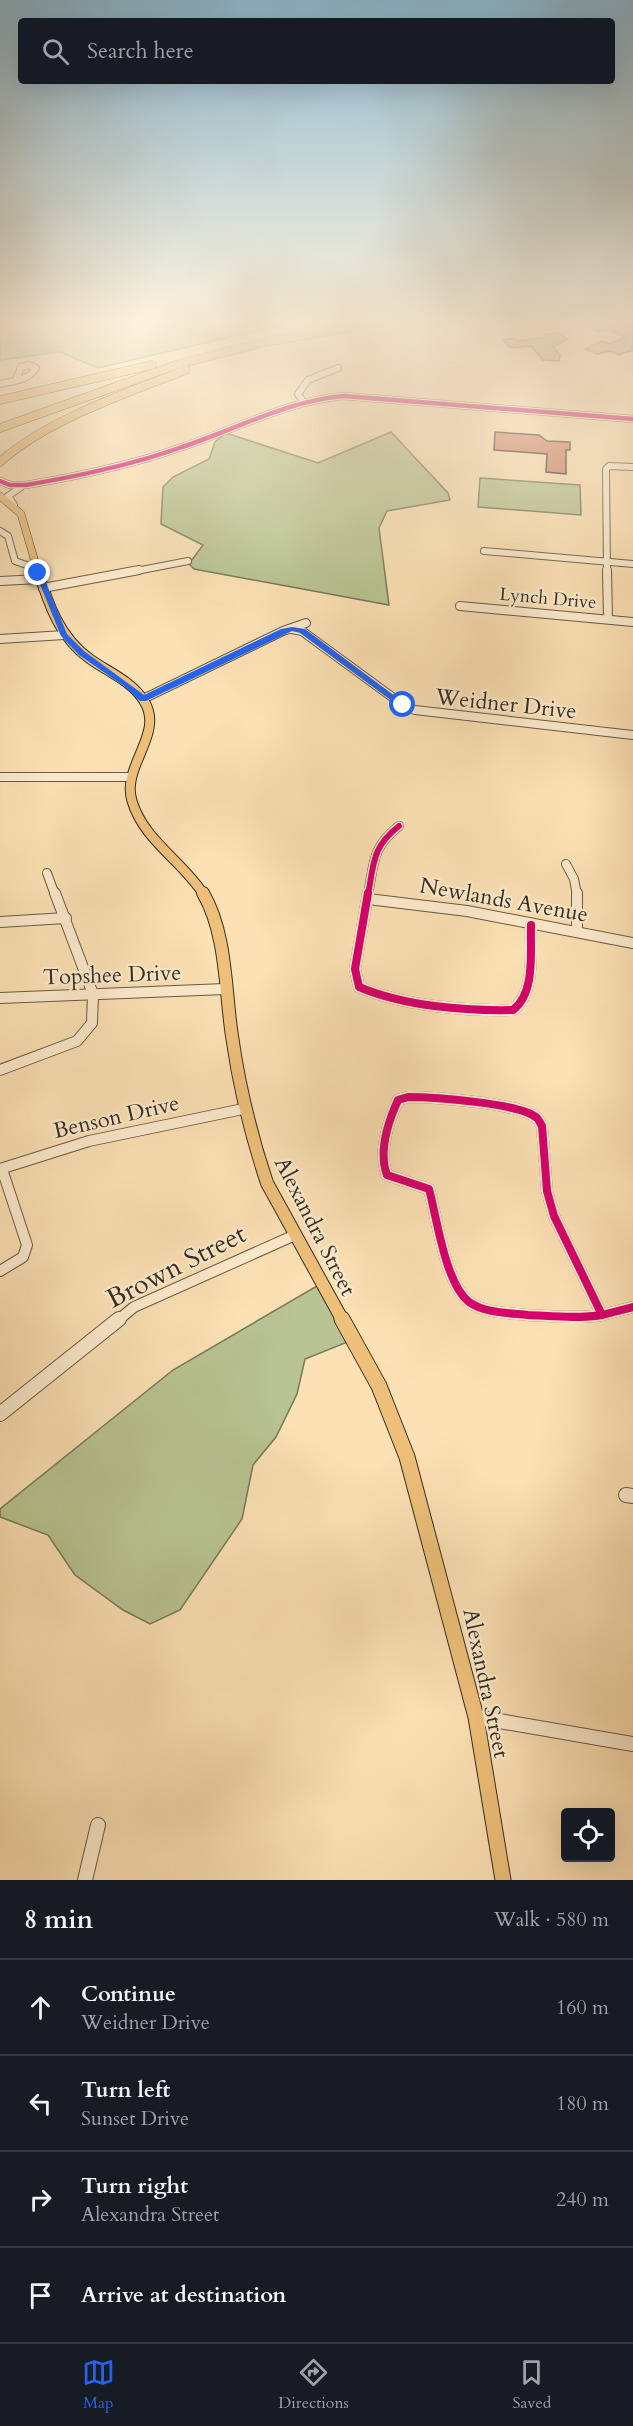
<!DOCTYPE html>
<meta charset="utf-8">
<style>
body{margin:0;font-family:Cardo,serif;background:#242831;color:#f1f3f6}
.controls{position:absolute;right:18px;bottom:18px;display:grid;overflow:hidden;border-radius:6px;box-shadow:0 6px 24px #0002}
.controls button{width:54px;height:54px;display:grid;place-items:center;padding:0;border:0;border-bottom:2px solid #363941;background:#171b24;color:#f1f3f6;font:30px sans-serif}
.stop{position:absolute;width:18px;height:18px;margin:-14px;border:4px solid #2563eb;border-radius:50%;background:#fff}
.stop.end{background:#2563eb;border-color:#fff;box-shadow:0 2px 6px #0008}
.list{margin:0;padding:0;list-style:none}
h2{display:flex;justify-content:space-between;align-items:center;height:78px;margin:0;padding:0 24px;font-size:26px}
h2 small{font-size:20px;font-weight:400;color:#9ea1a6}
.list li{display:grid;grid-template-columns:39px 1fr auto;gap:18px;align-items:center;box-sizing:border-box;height:96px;padding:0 24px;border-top:2px solid #363941}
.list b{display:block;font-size:22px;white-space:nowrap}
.list p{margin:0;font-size:20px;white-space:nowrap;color:#9ea1a6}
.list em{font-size:20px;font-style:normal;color:#9ea1a6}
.icon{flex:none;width:33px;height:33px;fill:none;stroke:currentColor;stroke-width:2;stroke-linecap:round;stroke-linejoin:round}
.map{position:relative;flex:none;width:633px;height:1880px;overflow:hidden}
.search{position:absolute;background:#171b24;box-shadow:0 6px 24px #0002;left:18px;right:18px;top:18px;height:66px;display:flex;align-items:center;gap:15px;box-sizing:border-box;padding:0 21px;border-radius:6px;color:#9ea1a6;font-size:22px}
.sheet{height:462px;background:#171b24}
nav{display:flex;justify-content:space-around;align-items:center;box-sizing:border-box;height:84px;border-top:2px solid #363941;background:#171b24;font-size:16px;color:#9ea1a6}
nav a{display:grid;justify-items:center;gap:3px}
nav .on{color:#2563eb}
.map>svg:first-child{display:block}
</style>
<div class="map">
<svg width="633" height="1880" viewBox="0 0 633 1880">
<rect width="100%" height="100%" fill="#fce1b4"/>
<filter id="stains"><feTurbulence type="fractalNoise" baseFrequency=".00333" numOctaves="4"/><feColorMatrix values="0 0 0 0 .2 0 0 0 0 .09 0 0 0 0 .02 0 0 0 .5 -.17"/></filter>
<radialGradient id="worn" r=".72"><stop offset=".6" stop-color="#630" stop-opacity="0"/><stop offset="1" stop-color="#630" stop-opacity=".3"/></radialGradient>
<g fill="#b8c492" stroke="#76785a" stroke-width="1.5">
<path d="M 0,325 L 282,325 L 98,368 L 60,352 L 0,360 Z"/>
<path d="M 391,432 L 448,493 L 450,500 L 387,511 L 379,528 L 389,605 L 194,569 L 189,564 L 203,545 L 161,524 L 163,487 L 173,477 L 209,459 L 215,442 L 226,433 L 318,463 Z"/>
<path d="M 480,478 L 580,485 L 581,515 L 478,507 Z"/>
<path d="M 322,1283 L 355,1339 L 305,1359 L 297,1394 L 276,1437 L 253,1465 L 242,1519 L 180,1610 L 150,1624 L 123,1610 L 75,1575 L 48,1535 L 0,1517 L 0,1509 L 173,1370 Z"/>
</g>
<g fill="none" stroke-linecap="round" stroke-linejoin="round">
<path stroke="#758475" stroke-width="1.5" d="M 259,325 L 262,332"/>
</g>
<g fill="#d08469" stroke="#352c23" stroke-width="1.5">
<path d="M 584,325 L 633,325 L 633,350 L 619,355 L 610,351 L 597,354 L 585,349 L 602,341 L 609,344 L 625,337 L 608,329 L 599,332 Z"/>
<path d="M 556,333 L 568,339 L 553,347 L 560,355 L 559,361 L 543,360 L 531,346 L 510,348 L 503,340 L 515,338 L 517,341 L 548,337 L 545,334 Z"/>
<path d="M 495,432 L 539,435 L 547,441 L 570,442 L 570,450 L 566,450 L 566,474 L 546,472 L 547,454 L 494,450 Z"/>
</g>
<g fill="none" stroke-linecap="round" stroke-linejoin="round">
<defs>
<g id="minor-far3">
<path d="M 0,384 C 13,381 29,380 36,368 L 29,365 L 21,367 L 16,380"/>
<path d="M 302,400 L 298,394 L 308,380 L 338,368"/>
<path d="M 0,481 L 10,485 L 26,485 C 79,476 132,465 182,447 C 237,429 286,401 344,396 L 633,419"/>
<path d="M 14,505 L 8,496 L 21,487"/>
<path d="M 0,531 L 8,536 L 15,561 L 38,569"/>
<path d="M 484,551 L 633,564"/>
<path d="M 131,572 L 188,561"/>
<path d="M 607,572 L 606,469 L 609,466 L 633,467"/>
</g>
<g id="minor-far2">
<path d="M 607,570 L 608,619"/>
<path d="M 0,581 L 40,579"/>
<path d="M 43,588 L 139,570"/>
<path d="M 460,606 L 633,622"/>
<path d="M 292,629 L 302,631 L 403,705 L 415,710 L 633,735"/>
<path d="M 0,639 L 64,635"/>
<path d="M 143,699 L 283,631 L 306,623"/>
<path d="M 0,777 L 131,777"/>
<path d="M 566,864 L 574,879 L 577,895"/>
<path d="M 47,873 L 55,895"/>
<path d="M 368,895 C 374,863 372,847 399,826"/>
</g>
<g id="minor-far1">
<path d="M 368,893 L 355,969 L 359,987 C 404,1006 464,1011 513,1010 C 536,992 530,951 531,925"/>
<path d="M 577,893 L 577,931"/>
<path d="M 368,899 L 467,911 L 633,943"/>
<path d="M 0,922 L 66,918"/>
<path d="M 0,998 L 225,989"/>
<path d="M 0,1070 L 77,1041 L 92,1023 L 93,994 L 55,893"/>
<path d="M 408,1097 C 431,1097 521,1103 537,1118 C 539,1120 540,1123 542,1126 L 547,1191 L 554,1216 L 602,1315 C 578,1319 552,1316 528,1315 C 510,1313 484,1313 469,1302 C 445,1283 437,1218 429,1189 L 387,1175 C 378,1151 388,1122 398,1100 Z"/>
<path d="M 0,1169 L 89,1141 L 243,1109"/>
<path d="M 0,1271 L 23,1257 L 27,1245 L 2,1169"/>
<path d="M 602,1315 L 633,1307"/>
<path d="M 117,1321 L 134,1307 L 295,1235"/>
</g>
<g id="minor">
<path d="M 0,1414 L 119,1319"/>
<path d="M 626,1495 L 633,1496"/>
<path d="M 476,1717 L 633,1744"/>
<path d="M 85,1880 L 98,1825"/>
</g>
<path id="major-far3" d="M 0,496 L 21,514 L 38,572"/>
<path id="major-far2" d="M 38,570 C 48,604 60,638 90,659 C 108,672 132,681 144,701 C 165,734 121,766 132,801 C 144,841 183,861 204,895"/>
<path id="major-far1" d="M 203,893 C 227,934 225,991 232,1036 C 239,1086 251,1135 267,1183 L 343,1321"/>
<path id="major" d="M 342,1319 L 379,1386 L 407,1457 L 476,1717 L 503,1880"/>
<g id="highway">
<path d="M 0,400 L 152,365"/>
<path d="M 0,428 L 179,364 L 265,342 L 365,325"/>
<path d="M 0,462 C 45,421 128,392 186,370"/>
</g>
</defs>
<use href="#minor-far3" stroke="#675947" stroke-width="8"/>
<use href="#minor-far2" stroke="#675947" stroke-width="10"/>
<use href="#minor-far1" stroke="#675947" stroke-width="12"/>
<use href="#minor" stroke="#675947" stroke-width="16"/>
<use href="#major-far3" stroke="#352c23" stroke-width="8"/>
<use href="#major-far2" stroke="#352c23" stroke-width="11"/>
<use href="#major-far1" stroke="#352c23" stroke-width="14"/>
<use href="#major" stroke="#352c23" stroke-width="17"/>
<use href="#highway" stroke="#352c23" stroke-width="9"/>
<use href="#minor-far3" stroke="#fdecce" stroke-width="6"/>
<use href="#minor-far2" stroke="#fdecce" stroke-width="8"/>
<use href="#minor-far1" stroke="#fdecce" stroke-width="10"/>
<use href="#minor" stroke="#fdecce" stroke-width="14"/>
<use href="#major-far3" stroke="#eec07a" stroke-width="7"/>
<use href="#major-far2" stroke="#eec07a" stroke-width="9"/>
<use href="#major-far1" stroke="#eec07a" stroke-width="12"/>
<use href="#major" stroke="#eec07a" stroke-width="15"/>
<use href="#highway" stroke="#eec07a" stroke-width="8"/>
<defs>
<path id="cycleway-far2" d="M 0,481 L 10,485 L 26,485 C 79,476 132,465 182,447 C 237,429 286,401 344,396 L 633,419"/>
<path id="cycleway-far1" d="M 368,895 C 374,863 372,847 399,826"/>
<g id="cycleway">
<path d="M 368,893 L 355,969 L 359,987 C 404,1006 464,1011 513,1010 C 536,992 530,951 531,925"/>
<path d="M 408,1097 C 431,1097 521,1103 537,1118 C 539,1120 540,1123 542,1126 L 547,1191 L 554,1216 L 602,1315 C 578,1319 552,1316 528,1315 C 510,1313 484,1313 469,1302 C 445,1283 437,1218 429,1189 L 387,1175 C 378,1151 388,1122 398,1100 Z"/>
<path d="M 602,1315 L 633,1307"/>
</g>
</defs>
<use href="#cycleway-far2" stroke="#fdecce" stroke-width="7"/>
<use href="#cycleway-far1" stroke="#fdecce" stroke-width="9"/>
<use href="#cycleway" stroke="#fdecce" stroke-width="12"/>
<use href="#cycleway-far2" stroke="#d6006c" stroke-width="4.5"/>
<use href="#cycleway-far1" stroke="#d6006c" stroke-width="6"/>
<use href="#cycleway" stroke="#d6006c" stroke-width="8"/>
</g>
<linearGradient id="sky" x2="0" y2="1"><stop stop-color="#8bb8d0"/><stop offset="0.55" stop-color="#fef2dd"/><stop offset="1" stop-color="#fef2dd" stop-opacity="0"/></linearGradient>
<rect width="633" height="588" fill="url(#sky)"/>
<path fill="#2563eb" d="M 35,572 L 42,573 L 67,634 L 84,651 L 144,695 L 281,629 L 292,627 L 305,629 L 407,705 L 400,707 L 300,633 L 292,631 L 146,701 L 140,701 L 124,686 L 79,655 L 61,636 Z"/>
<g text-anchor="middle" stroke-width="4.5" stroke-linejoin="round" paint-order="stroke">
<g font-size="18" fill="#352c23" stroke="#fdecce">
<text transform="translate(548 598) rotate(5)" y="6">Lynch Drive</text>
</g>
<g font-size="22" fill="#352c23" stroke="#fdecce">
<text transform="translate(506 703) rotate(6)" y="8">Weidner Drive</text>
<text transform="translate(504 899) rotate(10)" y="8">Newlands Avenue</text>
<text transform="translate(112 974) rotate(-2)" y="8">Topshee Drive</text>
<text transform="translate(116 1116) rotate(-13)" y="8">Benson Drive</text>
<text transform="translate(316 1226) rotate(63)" y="8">Alexandra Street</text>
<text transform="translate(487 1683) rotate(78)" y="8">Alexandra Street</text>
</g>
<g font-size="27" fill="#352c23" stroke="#fdecce">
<text transform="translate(176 1266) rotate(-27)" y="9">Brown Street</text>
</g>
</g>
<rect width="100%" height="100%" filter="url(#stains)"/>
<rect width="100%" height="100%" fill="url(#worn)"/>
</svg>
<div class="controls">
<button><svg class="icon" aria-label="locate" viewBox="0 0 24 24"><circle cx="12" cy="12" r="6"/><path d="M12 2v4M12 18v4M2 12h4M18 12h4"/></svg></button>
</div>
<div class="stop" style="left:403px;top:705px"></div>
<div class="stop end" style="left:38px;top:573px"></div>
<div class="search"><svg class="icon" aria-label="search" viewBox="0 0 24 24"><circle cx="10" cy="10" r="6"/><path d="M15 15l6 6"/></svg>Search here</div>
</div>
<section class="sheet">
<h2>8 min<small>Walk · 580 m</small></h2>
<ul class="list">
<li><svg class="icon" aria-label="ahead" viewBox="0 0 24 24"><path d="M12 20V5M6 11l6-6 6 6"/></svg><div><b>Continue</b><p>Weidner Drive</p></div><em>160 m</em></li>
<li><svg class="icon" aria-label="left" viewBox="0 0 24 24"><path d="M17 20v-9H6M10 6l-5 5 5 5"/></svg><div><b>Turn left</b><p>Sunset Drive</p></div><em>180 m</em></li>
<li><svg class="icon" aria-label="right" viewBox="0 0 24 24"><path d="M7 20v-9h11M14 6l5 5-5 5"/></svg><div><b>Turn right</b><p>Alexandra Street</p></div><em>240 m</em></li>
<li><svg class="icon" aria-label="arrive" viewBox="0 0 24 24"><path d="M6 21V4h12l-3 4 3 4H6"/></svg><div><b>Arrive at destination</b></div></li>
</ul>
</section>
<nav>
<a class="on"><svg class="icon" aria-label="map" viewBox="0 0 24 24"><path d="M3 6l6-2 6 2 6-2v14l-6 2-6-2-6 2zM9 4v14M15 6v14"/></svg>Map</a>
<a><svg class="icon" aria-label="directions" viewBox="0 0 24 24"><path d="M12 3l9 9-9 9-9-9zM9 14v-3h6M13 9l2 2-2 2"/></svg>Directions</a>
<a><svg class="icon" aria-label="saved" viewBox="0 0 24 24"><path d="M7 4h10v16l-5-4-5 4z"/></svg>Saved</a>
</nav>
